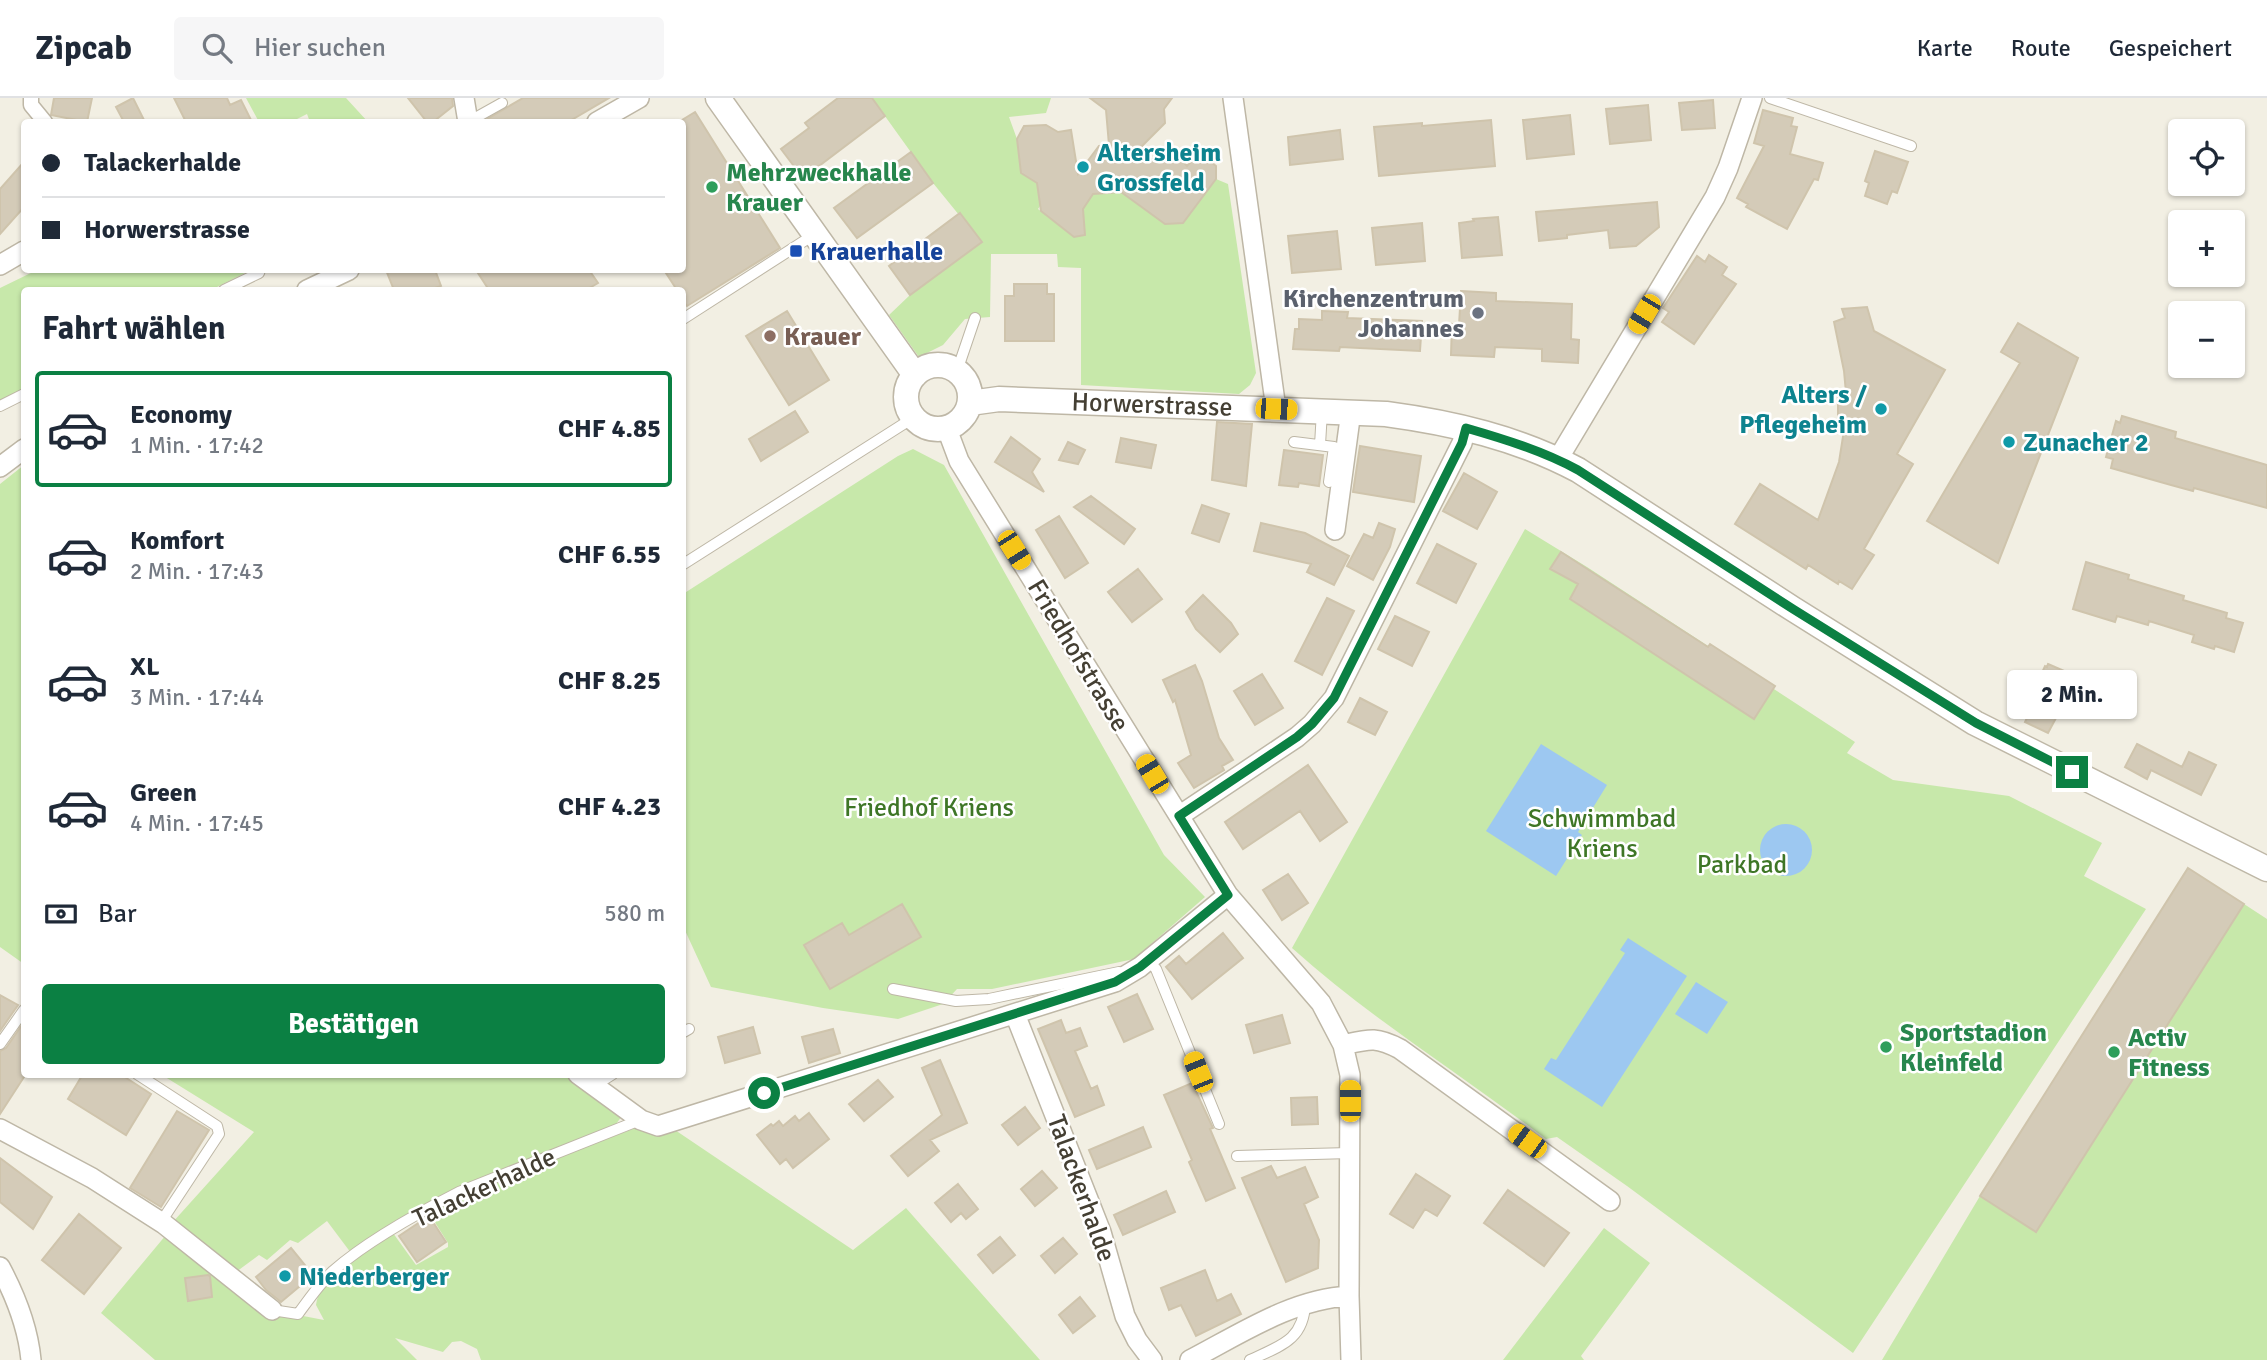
<!DOCTYPE html>
<html lang="de">
<head>
<meta charset="utf-8">
<style>
	:root { --surface:#fff; --page:#f6f6f7; --text:#1f2937; --muted:#747a83; --line:#e0e1e3; --accent:#0b8043 }
	body { margin:0; font-family:Signika,sans-serif; background:var(--page); color:var(--text); height:100vh; display:flex; flex-direction:column; font-size:26px; white-space:nowrap }
	* { box-sizing:border-box; margin:0 }
	p { font-size:23px; color:var(--muted) }
	.icon { flex:none; width:38px; height:38px; fill:none; stroke:currentColor; stroke-width:2; stroke-linecap:round; stroke-linejoin:round }
	.map { position:relative; flex:1; overflow:hidden }
	.details { position:absolute; left:21px; top:189px; width:665px; height:791px; display:flex; flex-direction:column; background:var(--surface); border-radius:7px; box-shadow:0 2px 5px #0004 }
	.details>* { flex:none }
	.guide { position:absolute; left:21px; top:21px; width:665px; height:154px; border-radius:7px; box-shadow:0 2px 5px #0004; display:grid; align-content:center; height:154px; padding:0 21px; background:var(--surface) }
	.tools { position:absolute; left:2168px; top:21px; display:grid; gap:14px }
	.tools a { display:grid; place-items:center; width:77px; height:77px; border-radius:7px; background:var(--surface); box-shadow:0 2px 5px #0004; font-size:35px }
	.end { position:absolute; width:32px; height:32px; margin:-16px; border:9px solid #0b8043; background:#fff; box-shadow:0 0 0 4px #fff }
	.from { border-radius:50% }
	.bubble { position:absolute; height:49px; border-radius:7px; background:var(--surface); box-shadow:0 2px 5px #0004; font-size:23px; font-weight:800; line-height:49px; text-align:center }
	.car { position:absolute; width:21px; height:42px; margin:-21px -10px; border-radius:9px; box-shadow:0 0 5px 2px #0007; background:linear-gradient(#f5c518 24%,#345 0 40%,#f5c518 0 76%,#345 0 86%,#f5c518 0) }
	.guide b { display:flex; align-items:center; gap:24px; height:66px; font-size:26px }
	.guide b+b { border-top:2px solid var(--line) }
	.guide i { width:18px; height:18px; background:var(--text) }
	ul { padding:0; list-style:none }
	li { display:flex; align-items:center; gap:21px; height:116px; margin:0 14px 10px; padding:0 7px; border:4px solid transparent; border-radius:7px }
	li div { flex:1 }
	li b { display:block; font-size:26px }
	li em { font-style:normal; font-weight:800 }
	li.on { border-color:var(--accent) }
	li>.icon { width:63px; height:63px; stroke-width:1.5 }
	h2 { padding:0 21px; font-size:32px; line-height:84px }
	.pay { display:flex; align-items:center; gap:18px; height:77px; padding:0 21px; font-size:26px }
	.pay p { margin-inline-start:auto }
	.primary-button { display:flex; gap:14px; margin-top:auto; padding:14px 21px }
	.primary-button a { flex:1; height:80px; border-radius:7px; background:var(--accent); color:#fff; font-size:28px; font-weight:800; line-height:80px; text-align:center }
	header { display:flex; align-items:center; gap:42px; box-sizing:border-box; height:98px; padding:0 35px; background:var(--surface); border-bottom:2px solid var(--line) }
	header strong { font-size:33px }
	nav { display:flex; gap:38px; margin-inline-start:auto; font-size:24px }
	.search { width:490px; height:63px; background:var(--page); display:flex; align-items:center; gap:18px; box-sizing:border-box; padding:0 24px; border-radius:7px; color:var(--muted); font-size:26px }
	.map>svg:first-child { display:block }
</style>
</head>
<body>
<header>
<strong>Zipcab</strong>
<div class="search"><svg class="icon" aria-label="search" viewBox="0 0 24 24"><circle cx="10" cy="10" r="6"/><path d="M15 15l6 6"/></svg>Hier suchen</div>
<nav><a>Karte</a><a>Route</a><a>Gespeichert</a></nav>
</header>
<div class="map">
<svg width="2267" height="1262" viewBox="0 0 2267 1262">
	<rect width="100%" height="100%" fill="#f2efe3"/>
	<path fill="#c7e8aa" d="M246,0H346L368,24H310L307,16L291,24H259Z
		M872,0H1051L1046,15L1009,19L1017,41L1021,75L1037,85L1040,108L1038,111L1074,139L1085,137L1083,111L1093,96L1216,81L1228,86L1256,275L1250,287L1239,296L1081,287V170L1058,169L1057,156H991L990,219L965,221L943,247L919,259L889,217L910,197L981,144L933,85Z
		M37,172H248L249,173L211,192H24V290L0,303V190Z
		M913,351L944,367L1164,757L1205,799L1134,861L992,891H957L943,906L898,921L823,910L711,889L683,828V496L898,358Z
		M24,367V866L0,849V386Z
		M1525,431L1587,469L1855,644L1847,655L1893,682L2009,698L2102,745L2084,778L2146,811L1853,1255L1627,1088L1557,1039L1546,1041C1462,977 1371,921 1292,850Z
		M2244,806L2267,821V1262H1882L1980,1098L2037,1133Z
		M162,977H567L622,1018L616,1026L471,1084L351,1155L327,1123L298,1145L290,1142L267,1162L259,1157L236,1174L172,1125L254,1034Z
		M638,1029L675,1032L853,1152L906,1110L1040,1262H481L477,1251L461,1243L452,1244L443,1254L395,1240L417,1262H155L101,1215L171,1131L272,1212L324,1222L316,1207C319,1177 370,1152 393,1135L416,1167L448,1149V1145L429,1115L477,1090Z
		M1604,1130L1650,1165L1581,1258L1584,1262H1503Z"/>
	<path fill="#9dc8f1" d="M1541,646L1607,687L1578,734L1582,737L1556,778L1486,733Z
		M1760 752a26 26 0 1 1 52 0a26 26 0 1 1-52 0Z
		M1628,840L1687,878L1602,1009L1544,971L1551,960L1556,962L1625,855L1620,852Z
		M1696,884L1728,904L1707,936L1675,916Z"/>
	<path fill="#d4cbb8" stroke="#cfc4ac" stroke-width="2" d="M54,0H92L87,24L51,17Z
		M133,0L145,24H124L116,9Z
		M174,0H227L230,7L241,2L252,24H186Z
		M408,0H452L453,8L433,24H427Z
		M523,0H609L568,24H482Z
		M838,0H872L885,18L803,80L781,51L809,30L805,25Z
		M1090,0H1172L1164,11L1165,25L1126,64L1178,58L1187,68L1199,55L1216,68V81L1183,125L1165,126L1121,94L1093,96L1083,111L1085,137L1074,139L1041,113L1037,85L1021,75L1017,41L1024,28L1046,27L1058,34L1071,32L1078,76L1099,48L1109,47L1106,12Z
		M1713,2L1715,30L1682,32L1679,5Z
		M1648,7L1651,42L1610,46L1606,11Z
		M1763,12L1793,20L1791,28L1797,29L1790,56L1823,65L1818,82L1814,81L1787,131L1746,109L1748,106L1737,100L1764,48L1754,45Z
		M695,14L780,150L687,208L682,201V192H677L664,172H682V22Z
		M1570,17L1574,56L1527,61L1523,22Z
		M1491,22L1495,68L1379,78L1374,29L1422,25V28Z
		M1340,32L1343,61L1290,67L1288,39Z
		M1875,53L1908,64L1897,95L1892,93L1887,106L1865,98L1869,85L1865,83Z
		M911,54L933,85L857,140L834,110Z
		M24,64V109L0,136V91Z
		M1657,104L1659,129L1636,148L1610,150L1608,132L1567,137V140L1539,143L1536,114Z
		M960,115L982,144L910,197L889,168Z
		M1498,119L1502,157L1462,160L1459,125L1474,123L1473,121Z
		M1422,125L1425,163L1376,167L1372,130Z
		M1337,133L1341,171L1292,175L1288,138Z
		M1709,157L1727,169L1722,177L1736,186L1694,246L1662,224L1669,214L1663,210L1697,158L1705,164Z
		M386,172H435L441,188L429,192H394Z
		M476,172H589L598,185L586,192H489Z
		M1014,186H1047V196H1054V243H1005V198H1014Z
		M1461,193L1496,195V203L1572,206L1571,241L1579,242L1578,265L1542,263V251L1495,249L1494,259L1451,257L1452,226L1459,227Z
		M1867,209L1874,233L1945,272L1897,356L1913,366L1864,451L1874,457L1852,491L1839,483L1838,486L1808,467L1806,471L1735,426L1760,386L1818,422L1839,364L1845,326L1838,325V296L1846,295L1844,273L1834,224L1845,220L1842,211Z
		M787,213L829,282L789,307L746,238Z
		M1322,213L1348,214L1347,220L1422,223L1420,253L1340,249L1339,253L1293,251L1295,231H1299V221L1322,222Z
		M2018,225L2078,260L1998,465L1927,423L2020,265L2001,254Z
		M795,313L808,334L761,363L749,341Z
		M2122,318L2176,334L2175,340L2267,367V410L2194,390L2193,393L2171,387L2111,370L2113,361L2106,359L2116,323L2120,325Z
		M1217,324L1252,326L1246,388L1212,382Z
		M1011,339L1040,361L1032,374L1044,394L995,364Z
		M1121,340L1156,347L1151,370L1116,364Z
		M1068,344L1085,352L1078,366L1059,362Z
		M1360,348L1421,358L1414,404L1353,394Z
		M1284,352L1323,357L1319,388L1299,385L1298,389L1279,387Z
		M1464,375L1497,394L1477,431L1443,413Z
		M1091,398L1135,431L1124,446L1074,409Z
		M1202,407L1229,416L1219,444L1192,435Z
		M1059,418L1088,465L1065,480L1036,432Z
		M1261,425L1305,435L1349,458L1334,487L1307,474L1311,466L1254,453Z
		M1379,425L1395,431L1390,449L1373,482L1347,468L1364,436L1373,440Z
		M1437,446L1476,466L1456,505L1417,485Z
		M1561,454L1708,549L1710,546L1775,588L1754,621L1570,501L1578,486L1550,471Z
		M2086,464L2129,477L2128,481L2184,498L2183,502L2227,515L2226,520L2243,525L2234,554L2215,548L2214,551L2192,544L2194,537L2149,523L2148,527L2117,518L2115,524L2073,511Z
		M1138,471L1162,501L1132,524L1108,494Z
		M1203,497L1231,525L1238,536L1220,554L1196,531L1186,514Z
		M1327,500L1354,513L1322,577L1295,563Z
		M1395,518L1429,534L1412,568L1378,551Z
		M2048,566L2069,575L2068,579L2071,580L2061,603L2064,605L2048,635L2025,624L2029,616L2019,611L2031,588L2035,590L2045,568L2047,569Z
		M1195,567L1202,583L1219,640L1233,662L1222,668L1224,672L1194,690L1178,665L1191,657L1175,602L1173,604L1163,582Z
		M1262,576L1283,610L1255,627L1234,593Z
		M1360,600L1387,614L1375,637L1348,624Z
		M2137,646L2182,669L2189,654L2216,667L2201,697L2151,672L2147,681L2125,669Z
		M1308,667L1347,724L1320,743L1300,713L1243,751L1225,724Z
		M2188,770L2244,806L2036,1134L1980,1098Z
		M1288,776L1308,805L1282,822L1263,792Z
		M902,806L921,839L830,891L804,847L842,825L849,837Z
		M1223,835L1243,860L1192,901L1166,869L1179,858L1186,866Z
		M1137,896L1153,931L1124,944L1108,909Z
		M0,897L18,907L0,933Z
		M1282,917L1290,945L1254,955L1246,927Z
		M1061,922L1066,935L1080,930L1087,948L1075,953L1091,991L1097,988L1104,1007L1075,1019L1038,931Z
		M24,924V979L0,1016V953L6,950Z
		M753,929L760,955L725,965L718,939Z
		M833,931L840,955L809,965L802,939Z
		M940,962L967,1025L930,1042L939,1053L908,1078L891,1058L942,1017L922,970Z
		M83,976H120L151,996L126,1037L68,1001Z
		M878,982L893,999L864,1023L849,1006Z
		M1192,985L1213,1030L1210,1031L1235,1090L1206,1103L1189,1064L1192,1062L1164,997Z
		M1317,999L1318,1026L1292,1027L1291,1000Z
		M1025,1009L1040,1030L1018,1047L1002,1027Z
		M177,1013L209,1032L161,1109L130,1090Z
		M809,1015L829,1041L793,1070L786,1061L780,1066L757,1037L771,1026L773,1028L779,1023L783,1028L795,1018L799,1023Z
		M1143,1029L1151,1049L1097,1071L1089,1052Z
		M0,1060L52,1099L33,1131L0,1104Z
		M1271,1068L1277,1080L1305,1069L1318,1099L1304,1106L1319,1142L1318,1170L1286,1184L1242,1080Z
		M1042,1073L1057,1090L1035,1108L1021,1091Z
		M1416,1076L1450,1098L1437,1118L1425,1111L1413,1130L1390,1116Z
		M958,1086L978,1111L966,1121L961,1115L951,1124L935,1105Z
		M1508,1092L1569,1135L1544,1168L1484,1125Z
		M1166,1093L1175,1114L1123,1137L1114,1117Z
		M79,1116L121,1150L84,1196L42,1162Z
		M429,1118L446,1144L417,1164L399,1138Z
		M1000,1139L1015,1157L993,1175L978,1157Z
		M1063,1140L1077,1156L1055,1175L1041,1158Z
		M291,1150L313,1177L281,1204L266,1192L256,1179Z
		M1205,1172L1217,1203L1231,1196L1241,1216L1196,1238L1181,1207L1169,1212L1161,1190Z
		M208,1177L210,1178L212,1199L188,1203L185,1180Z
		M1080,1199L1095,1218L1073,1235L1059,1217Z"/>
	<g fill="none" stroke-linecap="round" stroke-linejoin="round">
		<g stroke="#beb7a6" stroke-width="12">
			<path id="service" d="M1770,0L1911,48
				M468,24L502,5
				M224,192L259,175L260,172
				M683,221L815,136
				M957,273L975,220
				M0,308L24,296
				M1294,344L1334,349L1329,384
				M1320,347L1322,313
				M682,467L913,320
				M1148,862L1156,871L1219,1026
				M893,891L956,903L989,901L1119,874
				M682,935L689,931
				M0,946L24,912
				M137,976L217,1028L219,1036L161,1124
				M594,988L613,976
				M1237,1058L1350,1055
				M272,1212L298,1216C309,1201 320,1185 333,1173C367,1143 418,1115 459,1094L640,1022
				M1250,1262C1280,1248 1304,1242 1305,1205"/>
		</g>
		<g stroke="#beb7a6" stroke-width="17">
			<path id="pedestrian" d="M31,0V7L45,24"/>
		</g>
		<g stroke="#beb7a6" stroke-width="22">
			<path id="minor" d="M464,0L468,24
				M1233,0L1276,311
				M597,24L639,0
				M0,167L24,153
				M307,192L349,172
				M947,331L959,363L1228,797L1321,905L1343,947L1350,977L1349,1198L1351,1262
				M1558,361L1715,99L1728,70L1752,0
				M0,369L24,351
				M1335,432L1351,313
				M1179,718L1297,639L1312,626L1334,600L1462,345L1466,330
				M1015,916L1101,1134L1125,1218L1137,1242L1152,1262
				M1343,947C1369,941 1376,938 1400,951L1610,1103
				M578,976L641,1022L658,1028L1115,884L1140,869L1228,797
				M0,1031L92,1080L164,1126L272,1212
				M0,1169C15,1197 28,1230 31,1262
				M1190,1262C1240,1236 1292,1201 1349,1198"/>
		</g>
		<g stroke="#beb7a6" stroke-width="27">
			<path id="tertiary" d="M718,0L915,277
				M906 299a32 32 0 1 1 64 0a32 32 0 1 1-64 0Z
				M970,305L999,301L1386,316C1453,325 1518,340 1578,372L1793,511L1975,625L2267,771"/>
		</g>
		<use href="#service" stroke="#fff" stroke-width="10"/>
		<use href="#pedestrian" stroke="#fff" stroke-width="14"/>
		<use href="#minor" stroke="#fff" stroke-width="19"/>
		<use href="#tertiary" stroke="#fff" stroke-width="24"/>
	</g>
	<g fill="none" stroke-linecap="round" stroke-linejoin="round">
		<path stroke="#0b8043" stroke-width="9" d="M764,995L1115,884L1140,869L1228,797L1179,718L1297,639L1312,626L1334,600L1462,345L1466,330C1504,341 1543,353 1578,372L1793,511L1976,625L2072,674"/>
	</g>
	<g fill="#0f9aa8" stroke="#fff" stroke-width="2.5">
		<circle cx="1083" cy="69" r="7"/>
		<circle cx="1881" cy="311" r="7"/>
		<circle cx="2009" cy="344" r="7"/>
		<circle cx="285" cy="1178" r="7"/>
	</g>
	<g fill="#2e9e5b" stroke="#fff" stroke-width="2.5">
		<circle cx="712" cy="89" r="7"/>
		<circle cx="1886" cy="949" r="7"/>
		<circle cx="2114" cy="954" r="7"/>
	</g>
	<rect fill="#1a4fb4" stroke="#fff" stroke-width="2.5" x="789" y="146" width="14" height="14" rx="3.5"/>
	<circle fill="#6b7280" stroke="#fff" stroke-width="2.5" cx="1478" cy="215" r="7"/>
	<circle fill="#8d6e63" stroke="#fff" stroke-width="2.5" cx="770" cy="238" r="7"/>
	<g text-anchor="middle" stroke-width="5" stroke-linejoin="round" paint-order="stroke">
		<g font-size="26" font-weight="bold" fill="#0d838f" stroke="#fff" text-anchor="start">
			<text x="1097" y="63">Altersheim<tspan x="1097" dy="30">Grossfeld</tspan></text>
			<text x="1867" y="305" text-anchor="end">Alters /<tspan x="1867" dy="30">Pflegeheim</tspan></text>
			<text x="2023" y="353">Zunacher 2</text>
			<text x="299" y="1187">Niederberger</text>
		</g>
		<g font-size="26" font-weight="bold" fill="#27864d" stroke="#fff" text-anchor="start">
			<text x="726" y="83">Mehrzweckhalle<tspan x="726" dy="30">Krauer</tspan></text>
			<text x="1900" y="943">Sportstadion<tspan x="1900" dy="30">Kleinfeld</tspan></text>
			<text x="2128" y="948">Activ<tspan x="2128" dy="30">Fitness</tspan></text>
		</g>
		<g font-size="26" font-weight="bold" fill="#164399" stroke="#fff" text-anchor="start">
			<text x="810" y="162">Krauerhalle</text>
		</g>
		<g font-size="26" font-weight="bold" fill="#5b616d" stroke="#fff" text-anchor="end">
			<text x="1464" y="209">Kirchenzentrum<tspan x="1464" dy="30">Johannes</tspan></text>
		</g>
		<g font-size="26" font-weight="bold" fill="#785e54" stroke="#fff" text-anchor="start">
			<text x="784" y="247">Krauer</text>
		</g>
		<g font-size="26" fill="#443f33" stroke="#fff">
			<text transform="translate(1152 306) rotate(2)" y="9">Horwerstrasse</text>
			<text transform="translate(1079 557) rotate(59)" y="9">Friedhofstrasse</text>
			<text transform="translate(484 1089) rotate(-25)" y="9">Talackerhalde</text>
			<text transform="translate(1082 1090) rotate(70)" y="9">Talackerhalde</text>
		</g>
		<g font-size="26" fill="#3e7626" stroke="#fff">
			<text x="929" y="718">Friedhof Kriens</text>
			<text x="1602" y="729">Schwimmbad<tspan x="1602" dy="30">Kriens</tspan></text>
			<text x="1742" y="775">Parkbad</text>
		</g>
	</g>
</svg>
<div class="tools">
<a><svg class="icon" aria-label="locate" viewBox="0 0 24 24"><circle cx="12" cy="12" r="6"/><path d="M12 2v4M12 18v4M2 12h4M18 12h4"/></svg></a>
<a>+</a>
<a>−</a>
</div>
<i class="end from" style="left:764px;top:995px"></i>
<i class="end" style="left:2072px;top:674px"></i>
<div class="bubble" style="left:2007px;top:572px;width:130px">2 Min.</div>
<i class="car" style="left:1644px;top:216px;rotate:211deg"></i>
<i class="car" style="left:1276px;top:311px;rotate:92deg"></i>
<i class="car" style="left:1014px;top:452px;rotate:148deg"></i>
<i class="car" style="left:1152px;top:676px;rotate:329deg"></i>
<i class="car" style="left:1198px;top:974px;rotate:338deg"></i>
<i class="car" style="left:1350px;top:1003px;rotate:0deg"></i>
<i class="car" style="left:1527px;top:1043px;rotate:306deg"></i>
<div class="guide">
<b><i class="from"></i>Talackerhalde</b>
<b><i></i>Horwerstrasse</b>
</div>
<section class="details">
<h2>Fahrt wählen</h2>
<ul>
<li class="on"><svg class="icon" aria-label="car" viewBox="0 0 24 24"><path d="M5 17H2v-5l4-1 3-4h7l3 4 3 1v5h-3M9 17h6M6 11h13"/><circle cx="7" cy="17" r="2"/><circle cx="17" cy="17" r="2"/></svg><div><b>Economy</b><p>1 Min. · 17:42</p></div><em>CHF 4.85</em></li>
<li><svg class="icon" aria-label="car" viewBox="0 0 24 24"><path d="M5 17H2v-5l4-1 3-4h7l3 4 3 1v5h-3M9 17h6M6 11h13"/><circle cx="7" cy="17" r="2"/><circle cx="17" cy="17" r="2"/></svg><div><b>Komfort</b><p>2 Min. · 17:43</p></div><em>CHF 6.55</em></li>
<li><svg class="icon" aria-label="car" viewBox="0 0 24 24"><path d="M5 17H2v-5l4-1 3-4h7l3 4 3 1v5h-3M9 17h6M6 11h13"/><circle cx="7" cy="17" r="2"/><circle cx="17" cy="17" r="2"/></svg><div><b>XL</b><p>3 Min. · 17:44</p></div><em>CHF 8.25</em></li>
<li><svg class="icon" aria-label="car" viewBox="0 0 24 24"><path d="M5 17H2v-5l4-1 3-4h7l3 4 3 1v5h-3M9 17h6M6 11h13"/><circle cx="7" cy="17" r="2"/><circle cx="17" cy="17" r="2"/></svg><div><b>Green</b><p>4 Min. · 17:45</p></div><em>CHF 4.23</em></li>
</ul>
<div class="pay"><svg class="icon" aria-label="cash" viewBox="0 0 24 24"><path d="M3 7h18v10H3z"/><circle cx="12" cy="12" r="2"/></svg>Bar<p>580 m</p></div>
<div class="primary-button"><a>Bestätigen</a></div>
</section>
</div>
</body>
</html>
